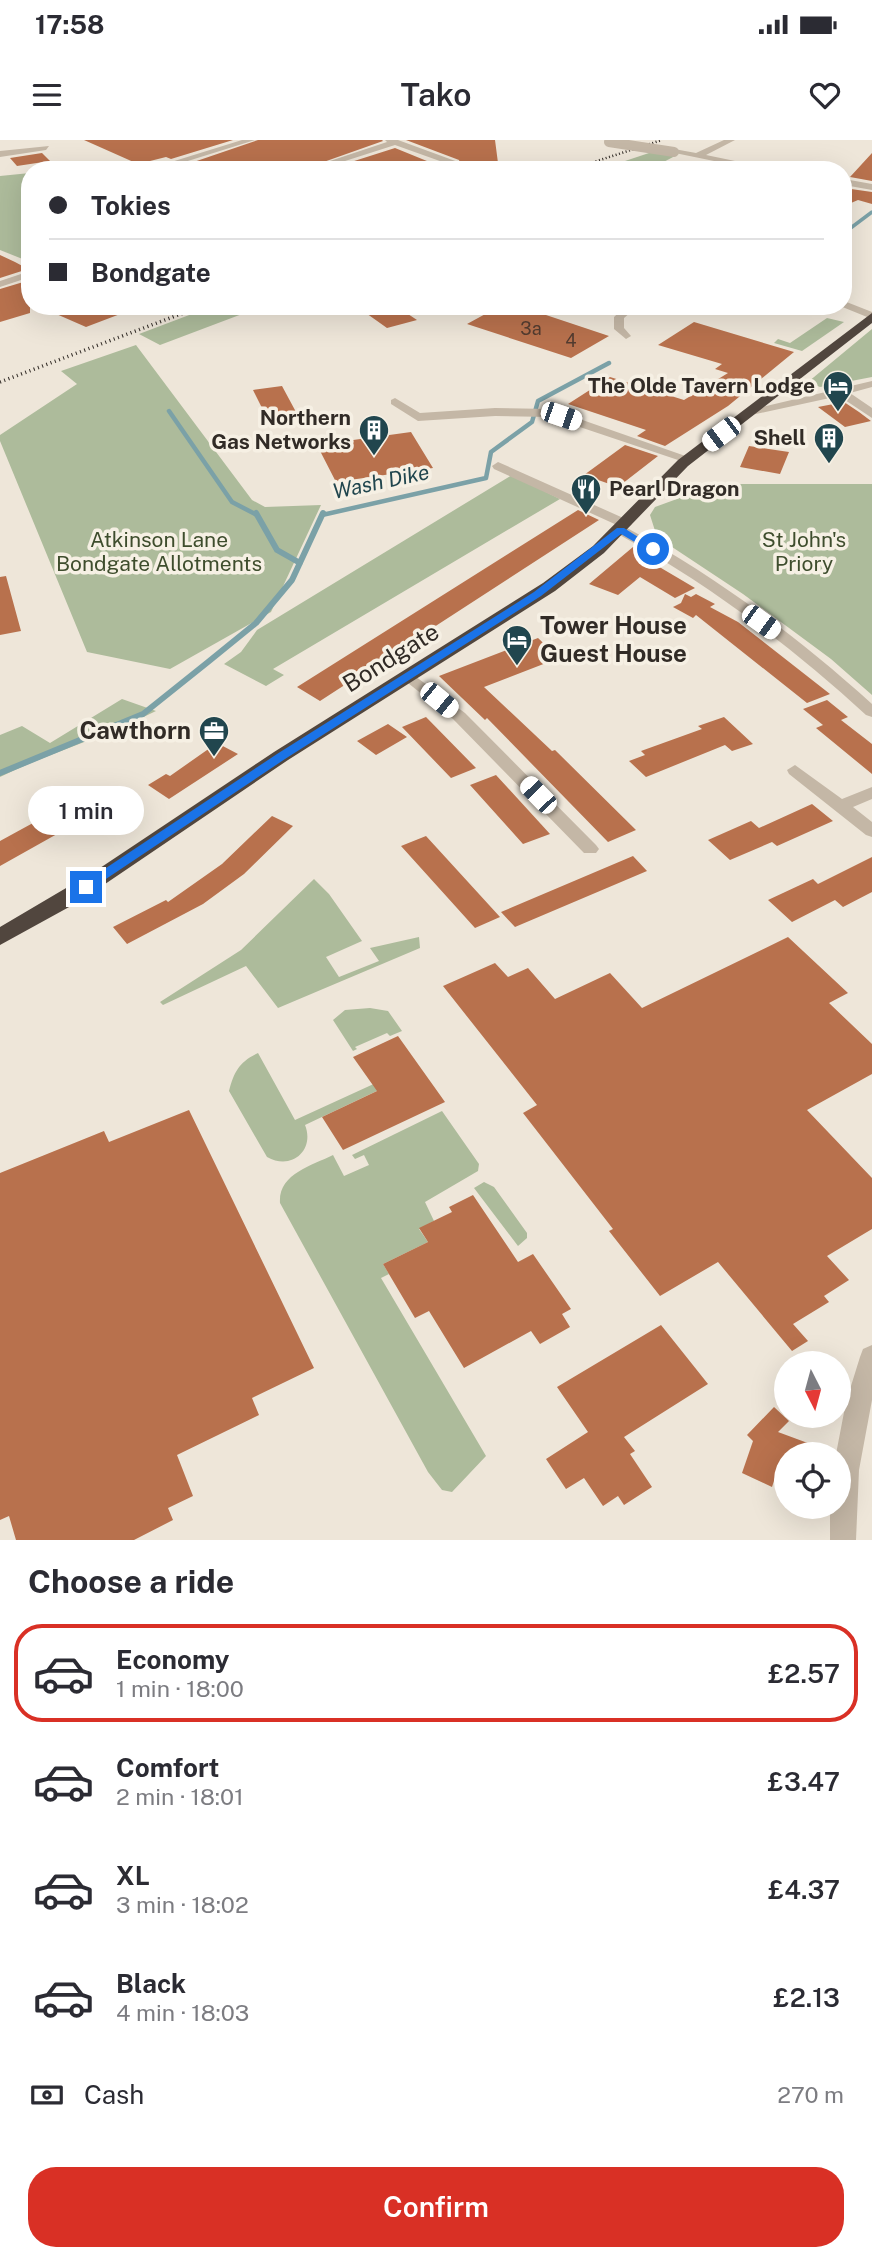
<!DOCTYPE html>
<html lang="en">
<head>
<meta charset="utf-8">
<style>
	:root { --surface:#fff; --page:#f2f2f3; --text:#2b2b33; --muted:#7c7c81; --line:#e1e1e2; --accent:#d93025 }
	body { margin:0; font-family:"Public Sans",sans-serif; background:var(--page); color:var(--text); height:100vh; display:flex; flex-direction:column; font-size:26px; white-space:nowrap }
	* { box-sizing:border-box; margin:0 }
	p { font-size:23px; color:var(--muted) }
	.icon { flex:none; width:38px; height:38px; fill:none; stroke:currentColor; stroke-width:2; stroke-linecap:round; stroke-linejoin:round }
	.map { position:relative; height:1400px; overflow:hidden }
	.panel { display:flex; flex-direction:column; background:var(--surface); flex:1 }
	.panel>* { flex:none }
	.guide { position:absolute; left:21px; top:21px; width:831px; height:154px; border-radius:28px; box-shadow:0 7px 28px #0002; display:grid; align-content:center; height:154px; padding:0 28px; background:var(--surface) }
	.needle { width:46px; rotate:174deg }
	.controls { position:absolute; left:774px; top:1211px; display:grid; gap:14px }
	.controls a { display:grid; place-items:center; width:77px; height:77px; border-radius:50%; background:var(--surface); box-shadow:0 7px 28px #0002; font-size:35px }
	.end { position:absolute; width:32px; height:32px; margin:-16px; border:9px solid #1a73e8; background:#fff; box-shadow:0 0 0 4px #fff }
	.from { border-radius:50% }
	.bubble { position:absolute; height:49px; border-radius:24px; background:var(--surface); box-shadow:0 7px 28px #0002; font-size:23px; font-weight:600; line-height:49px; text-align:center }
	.car { position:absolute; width:21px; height:42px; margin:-21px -10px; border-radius:9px; box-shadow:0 0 5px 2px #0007; background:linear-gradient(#fff 24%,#345 0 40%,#fff 0 76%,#345 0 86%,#fff 0) }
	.guide b { display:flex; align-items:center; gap:24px; height:66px; font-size:26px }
	.guide b+b { border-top:2px solid var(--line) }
	.guide i { width:18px; height:18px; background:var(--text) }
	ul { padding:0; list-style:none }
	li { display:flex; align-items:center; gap:21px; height:98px; margin:0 14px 10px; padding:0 14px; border:4px solid transparent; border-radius:28px }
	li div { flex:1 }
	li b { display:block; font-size:26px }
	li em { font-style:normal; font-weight:600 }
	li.selected { border-color:var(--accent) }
	li>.icon { width:63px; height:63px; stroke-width:1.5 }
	h2 { padding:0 28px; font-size:32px; line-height:84px }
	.pay { display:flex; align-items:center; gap:18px; height:77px; padding:0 28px; font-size:26px }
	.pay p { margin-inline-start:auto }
	.primary-button { display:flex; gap:14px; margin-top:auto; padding:14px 28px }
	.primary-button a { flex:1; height:80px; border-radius:28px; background:var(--accent); color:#fff; font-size:28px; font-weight:600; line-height:80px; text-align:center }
	.status { display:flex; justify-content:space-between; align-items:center; height:49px; padding:0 35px; background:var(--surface); direction:ltr }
	.status svg { height:19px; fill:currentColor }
	header { display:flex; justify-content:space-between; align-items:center; height:91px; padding:0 28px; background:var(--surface); font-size:32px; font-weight:600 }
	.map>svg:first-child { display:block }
</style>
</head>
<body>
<div class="status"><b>17:58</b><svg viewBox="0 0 49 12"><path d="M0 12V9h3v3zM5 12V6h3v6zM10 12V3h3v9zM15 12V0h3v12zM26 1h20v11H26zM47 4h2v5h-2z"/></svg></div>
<header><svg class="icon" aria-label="menu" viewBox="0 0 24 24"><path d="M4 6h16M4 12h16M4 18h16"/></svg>Tako<svg class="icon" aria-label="heart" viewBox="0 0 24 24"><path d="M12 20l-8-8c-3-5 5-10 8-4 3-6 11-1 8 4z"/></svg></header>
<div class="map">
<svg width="872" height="1400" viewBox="0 0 872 1400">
	<rect width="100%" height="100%" fill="#eee6d9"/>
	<path fill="#adbb9b" d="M652,12L675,16L656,26C637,21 618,30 598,30Z
		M30,33V122L0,110V36Z
		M213,166H263L160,205L139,194Z
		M827,178L844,182L802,211L774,203L778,199L790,203Z
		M872,189V237L820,247L808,242Z
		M136,205L252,360L265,367L321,365L271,472L170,529L87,512L0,301V295L77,244L61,231Z
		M512,335L560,359L273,529L284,535L266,546L224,524L241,512L257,490Z
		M718,344H872V555L831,519L743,454L657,397L650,375L655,367Z
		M122,559L156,571C105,597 51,612 0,637V595L22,586L50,603Z
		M314,739L329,754L362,801L326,817L339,837L379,821L370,808L419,797L420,808L278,868L246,826L163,865L160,862L241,810Z
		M370,868L388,871L402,891L390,896L387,893L355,907L357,909L353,911L333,880L345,870Z
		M258,913L295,980L378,942L383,948L305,985C315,1010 292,1031 267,1017L229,951C234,932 239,922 258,913Z
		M442,971L479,1024L478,1031L425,1062L434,1081L419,1089L428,1102L383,1124L389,1134L381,1138L486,1316L452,1352L442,1350L428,1332L280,1063C278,1034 311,1026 333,1015L344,1036L369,1025L364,1015L355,1019L352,1015Z
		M484,1042L494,1047L527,1093V1098L518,1106L474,1048Z"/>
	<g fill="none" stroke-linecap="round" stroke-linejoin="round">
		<path stroke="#7ba1a7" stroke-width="3.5" d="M844,93L872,72"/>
		<path stroke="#7ba1a7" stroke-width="4.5" d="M169,271L232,362L257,375
			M322,375L486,338L491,312L532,282L538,261L609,223"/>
		<path stroke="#7ba1a7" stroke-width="6" d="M256,373L277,410L300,423
			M0,633L143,574L208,522L256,483L292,440L323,373"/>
	</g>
	<path fill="#b8714d" d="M84,0H233L171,19L166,17L138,24Z
		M258,0H382L383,1L301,30H182V26Z
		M406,0H495L498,23L477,30H462L459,20Z
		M395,8L449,30H326Z
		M42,13L50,21L17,26L10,18Z
		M872,13V41L850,37Z
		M844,48L872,52V64L858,60L844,66Z
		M0,115L15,122L28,129L0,138Z
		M30,140V173L0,182V149Z
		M38,166H135L136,168L86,187Z
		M356,166H396L417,180L387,188Z
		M500,166H519L609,196L571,218L467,184Z
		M694,182L794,212L728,266L665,306L637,296L646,290L568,264L610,237L684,260L728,233L715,229L722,224L658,205Z
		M282,246L296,272L266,276L253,250Z
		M844,262L859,272L871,281L845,287L818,267Z
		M411,292L433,328L336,342L317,305Z
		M625,305L658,316L618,347L584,335Z
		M749,306L789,312L780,334L740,327Z
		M578,370L599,380L320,561L297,547Z
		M633,407L659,423L656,425L695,448L675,458L640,437L618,455L589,444Z
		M6,436L21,491L0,495V437Z
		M685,454L691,457L696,454L715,464L710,467L738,482L830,554L807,563L696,475L693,478L673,467L681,463Z
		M538,498L559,518L484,547L552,611L555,610L636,690L608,702L487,578L485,580L439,536Z
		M827,560L848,577L841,580L872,604V634L816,588L823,585L803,569Z
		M426,577L476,628L451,638L402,587Z
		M724,577L753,604L732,611L725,605L646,637L629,621L645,615L641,611L702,589L698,586Z
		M388,584L407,597L376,615L357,601Z
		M217,603L238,614L169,659L148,645L166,634L170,636Z
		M496,635L550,694L523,704L470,645Z
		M97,648L114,662L0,726V701Z
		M812,664L833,681L777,706L772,702L730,720L708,700L751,681L759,688Z
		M272,676L293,686L244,734L203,764L127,804L113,787L166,760L168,762L222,724Z
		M426,696L500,777L475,788L401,706Z
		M633,716L647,731L515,787L501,772Z
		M872,717V752L843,767L835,760L792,782L768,760L813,739L818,744Z
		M788,797L848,853L829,863L872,904V934L807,970L872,1038V1089L827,1116L849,1140L824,1156L829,1162L793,1184L808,1201L792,1211L718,1122L660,1156L609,1091L613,1089L523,973L537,965L443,846L495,823L508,837L528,828L555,859L610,833L642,868Z
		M398,896L445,962L343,1010L322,977L377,951L353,917Z
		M189,970L314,1228L252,1258L259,1275L177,1315L193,1356L168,1368L173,1380L134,1400H16L9,1376L0,1380V1033L104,991L109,1002Z
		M473,1055L518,1122L533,1114L571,1169L562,1174L570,1187L540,1204L531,1191L464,1228L429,1171L415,1178L383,1124L428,1102L419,1088L452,1072L449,1067Z
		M661,1185L708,1244L624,1297L635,1311L630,1314L652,1347L624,1365L618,1356L603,1366L584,1338L566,1349L546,1319L588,1292L557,1247Z
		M774,1267L789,1281L778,1292L832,1312L786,1314V1325L780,1322L772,1347L742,1333L753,1301L747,1295Z"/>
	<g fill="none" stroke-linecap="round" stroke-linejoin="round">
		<path fill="#c4b7a6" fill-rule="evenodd" d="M242,0H255L175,25L168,23Z
			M385,0H398L458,22L460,30H452L451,25L395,5L317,30H303L387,2Z
			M724,0H735L706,15L778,30H758L670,12L674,9L696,13Z
			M49,6L46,10L0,17V11Z
			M844,39L872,44V50L844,45Z
			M30,131V137L0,147V141Z
			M844,161L872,172V179L840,166H844Z
			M626,166H638L624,178V188L631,196L626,199L614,189V177Z
			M872,241V247L850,253L872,268V278L839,256L751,275L745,271Z
			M395,258L420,273L495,268L551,269L694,319L684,322L550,277L495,276L418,281L391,264V260Z
			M498,322L630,381L632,384L627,388C715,436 797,496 872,564V577L866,575C790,505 707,443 616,393L614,390L619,386L494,329L492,326Z
			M408,531L465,573L596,705L599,709L596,713H584L453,579L403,539L400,536Z
			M795,625L842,659L872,647V659L853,667L872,682V697L866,695L789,634L787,630Z
			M872,1205V1260L859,1330L856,1400H830V1367H838V1314H836L846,1262L860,1217L863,1209Z"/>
		<path fill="#51463e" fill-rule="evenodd" d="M872,173V183L688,326L604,413L555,451L288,620L80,761L0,805V787L100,728L274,612L543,443L593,406L678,320Z"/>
		<path stroke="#312b26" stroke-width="2.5" stroke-dasharray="1 2.5" stroke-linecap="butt" d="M569,30L662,0"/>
		<path stroke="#312b26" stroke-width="3.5" stroke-dasharray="1 3.5" stroke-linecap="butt" d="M0,242L202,166"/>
		<path stroke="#c4b7a6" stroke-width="10" d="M609,2L674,12"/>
	</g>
	<path fill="#1a73e8" d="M617,388H624L657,409L650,411L621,394L541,456L285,619L91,749H82V744L277,614L534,452Z"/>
	<defs>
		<g id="hotel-pin" transform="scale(1.575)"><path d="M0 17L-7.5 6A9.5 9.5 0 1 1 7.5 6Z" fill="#21464e" stroke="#f6f0e4"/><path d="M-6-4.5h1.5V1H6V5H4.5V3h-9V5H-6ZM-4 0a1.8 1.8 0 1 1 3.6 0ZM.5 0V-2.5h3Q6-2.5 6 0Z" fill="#fff"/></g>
		<g id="building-pin" transform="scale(1.575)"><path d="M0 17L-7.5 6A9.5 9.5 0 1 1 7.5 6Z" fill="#21464e" stroke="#f6f0e4"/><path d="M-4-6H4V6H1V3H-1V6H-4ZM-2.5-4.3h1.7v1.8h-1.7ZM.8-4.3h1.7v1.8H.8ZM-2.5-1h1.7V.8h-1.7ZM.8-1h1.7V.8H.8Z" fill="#fff"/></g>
		<g id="restaurant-pin" transform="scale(1.575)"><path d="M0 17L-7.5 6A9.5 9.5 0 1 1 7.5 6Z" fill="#21464e" stroke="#f6f0e4"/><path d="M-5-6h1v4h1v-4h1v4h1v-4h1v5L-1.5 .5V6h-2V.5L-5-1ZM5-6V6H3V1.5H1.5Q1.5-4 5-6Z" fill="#fff"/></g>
		<g id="office-pin" transform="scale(1.575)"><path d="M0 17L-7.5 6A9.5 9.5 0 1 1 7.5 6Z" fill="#21464e" stroke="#f6f0e4"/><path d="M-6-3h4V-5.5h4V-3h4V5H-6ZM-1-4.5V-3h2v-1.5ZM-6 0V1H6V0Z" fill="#fff"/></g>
	</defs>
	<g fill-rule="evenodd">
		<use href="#hotel-pin" x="838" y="246"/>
		<use href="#building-pin" x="374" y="290"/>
		<use href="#building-pin" x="829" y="298"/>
		<use href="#restaurant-pin" x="586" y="349"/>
		<use href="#hotel-pin" x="517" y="500"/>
		<use href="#office-pin" x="214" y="591"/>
	</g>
	<g text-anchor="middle" stroke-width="7" stroke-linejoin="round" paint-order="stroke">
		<g font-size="18" fill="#533c30">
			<text x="531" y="195">3a</text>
			<text x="571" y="207">4</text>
		</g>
		<g font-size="21" font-weight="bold" fill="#312b26" stroke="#f6f0e4" text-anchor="end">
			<text x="815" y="253">The Olde Tavern Lodge</text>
			<text x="351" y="285">Northern<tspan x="351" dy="24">Gas Networks</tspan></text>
			<text x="806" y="305">Shell</text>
			<text x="609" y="356" text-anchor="start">Pearl Dragon</text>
		</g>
		<g font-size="21" font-style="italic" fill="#21464e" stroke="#f6f0e4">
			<text transform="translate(381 342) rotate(-12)" y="7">Wash Dike</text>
		</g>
		<g font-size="21" fill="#3e4d2d" stroke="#f6f0e4">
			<text x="159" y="407">Atkinson Lane<tspan x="159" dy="24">Bondgate Allotments</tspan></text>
			<text x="804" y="407">St John's<tspan x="804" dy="24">Priory</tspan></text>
		</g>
		<g font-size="24" font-weight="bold" fill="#312b26" stroke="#f6f0e4" text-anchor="start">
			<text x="540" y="494">Tower House<tspan x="540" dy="28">Guest House</tspan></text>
			<text x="191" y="599" text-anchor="end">Cawthorn</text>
		</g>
		<g font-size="24" fill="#312b26" stroke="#f6f0e4">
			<text transform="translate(391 518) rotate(-32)" y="8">Bondgate</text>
		</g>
	</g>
</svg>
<div class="controls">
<a><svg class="needle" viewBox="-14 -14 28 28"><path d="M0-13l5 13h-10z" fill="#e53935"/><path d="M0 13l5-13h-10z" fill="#7c7c81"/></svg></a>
<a><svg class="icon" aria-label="locate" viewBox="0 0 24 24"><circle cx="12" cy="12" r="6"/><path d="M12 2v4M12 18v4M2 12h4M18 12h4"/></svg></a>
</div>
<i class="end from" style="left:653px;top:409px"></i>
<i class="end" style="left:86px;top:747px"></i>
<div class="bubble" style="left:28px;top:646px;width:116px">1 min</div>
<i class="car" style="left:561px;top:276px;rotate:109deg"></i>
<i class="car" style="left:721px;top:294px;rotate:233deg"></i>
<i class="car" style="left:761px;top:482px;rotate:126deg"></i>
<i class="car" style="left:439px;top:560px;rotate:129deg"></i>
<i class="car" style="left:538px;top:655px;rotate:316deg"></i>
<div class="guide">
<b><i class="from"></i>Tokies</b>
<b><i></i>Bondgate</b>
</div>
</div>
<section class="panel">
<h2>Choose a ride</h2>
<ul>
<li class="selected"><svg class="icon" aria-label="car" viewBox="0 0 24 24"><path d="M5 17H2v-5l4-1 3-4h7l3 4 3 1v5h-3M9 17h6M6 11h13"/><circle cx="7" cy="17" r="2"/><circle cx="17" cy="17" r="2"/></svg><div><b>Economy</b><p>1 min · 18:00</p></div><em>£2.57</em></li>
<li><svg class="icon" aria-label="car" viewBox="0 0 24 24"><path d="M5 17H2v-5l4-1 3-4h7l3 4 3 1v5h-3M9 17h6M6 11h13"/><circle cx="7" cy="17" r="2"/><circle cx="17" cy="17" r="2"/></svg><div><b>Comfort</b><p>2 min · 18:01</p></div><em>£3.47</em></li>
<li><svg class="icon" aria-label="car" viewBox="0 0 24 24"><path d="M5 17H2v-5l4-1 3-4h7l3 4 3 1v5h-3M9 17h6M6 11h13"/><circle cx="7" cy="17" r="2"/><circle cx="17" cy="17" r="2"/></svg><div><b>XL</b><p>3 min · 18:02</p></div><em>£4.37</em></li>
<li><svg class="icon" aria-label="car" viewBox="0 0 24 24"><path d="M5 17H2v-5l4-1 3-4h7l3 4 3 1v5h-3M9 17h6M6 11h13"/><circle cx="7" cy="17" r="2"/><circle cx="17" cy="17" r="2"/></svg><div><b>Black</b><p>4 min · 18:03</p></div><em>£2.13</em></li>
</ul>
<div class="pay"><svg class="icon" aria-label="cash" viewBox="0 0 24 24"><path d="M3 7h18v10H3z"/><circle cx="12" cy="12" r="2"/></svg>Cash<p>270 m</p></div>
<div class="primary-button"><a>Confirm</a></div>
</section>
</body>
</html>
